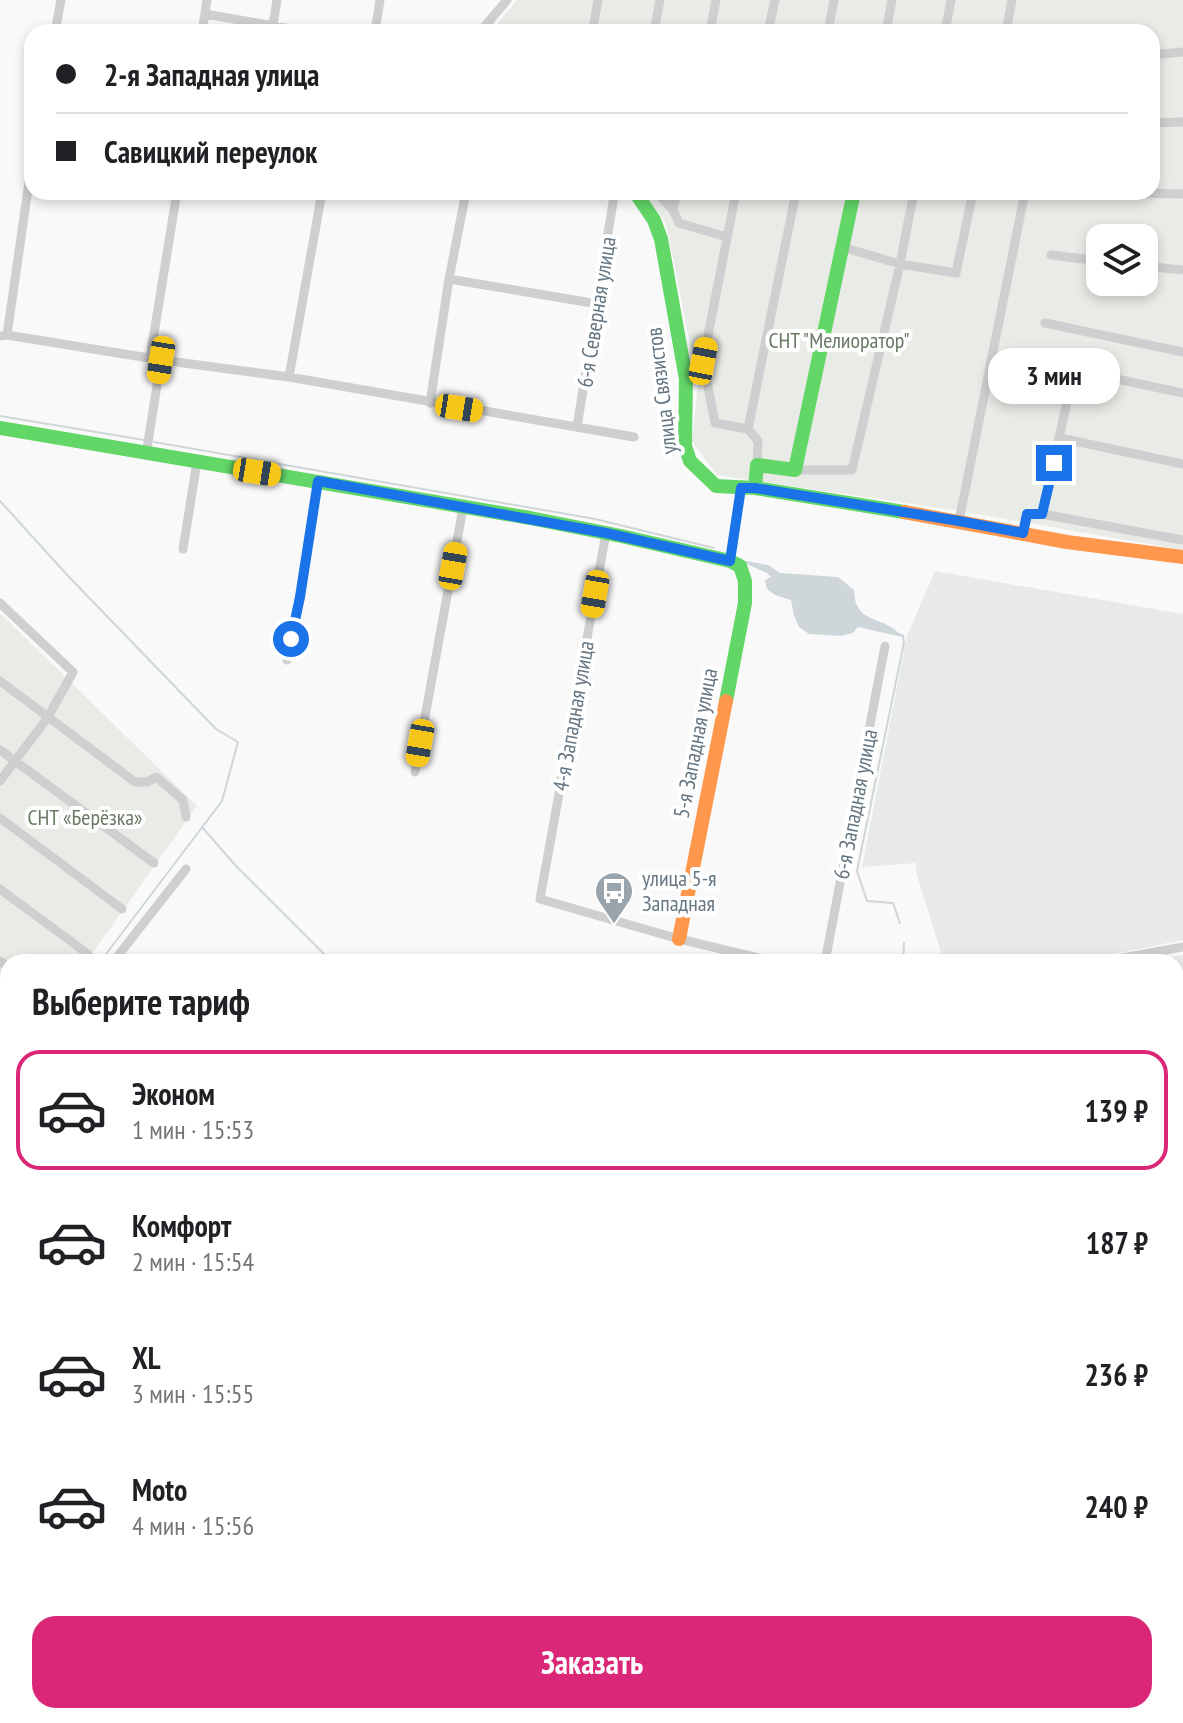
<!DOCTYPE html>
<html lang="ru">
<head>
<meta charset="utf-8">
<style>
	:root { --surface:#fff; --page:#f2f2f2; --text:#202124; --muted:#757577; --line:#e0e0e0; --accent:#db2777 }
	body { margin:0; font-family:"PT Sans Narrow",sans-serif; background:var(--page); color:var(--text); height:100vh; display:flex; flex-direction:column; font-size:30px; white-space:nowrap }
	* { box-sizing:border-box; margin:0 }
	p { font-size:26px; color:var(--muted) }
	.icon { flex:none; width:44px; height:44px; fill:none; stroke:currentColor; stroke-width:2; stroke-linecap:round; stroke-linejoin:round }
	.map { position:relative; flex:1; overflow:hidden }
	.panel { position:absolute; left:0px; top:954px; width:1184px; height:770px; display:flex; flex-direction:column; background:var(--surface); border-radius:24px 24px 0 0; box-shadow:0 4px 12px #0003 }
	.panel>* { flex:none }
	.top-card { position:absolute; left:24px; top:24px; width:1136px; height:176px; border-radius:24px; box-shadow:0 4px 12px #0003; display:grid; align-content:center; height:176px; padding:0 32px; background:var(--surface) }
	.fabs { position:absolute; left:1086px; top:224px; display:grid; gap:16px }
	.fabs a { display:grid; place-items:center; width:72px; height:72px; border-radius:16px; background:var(--surface); box-shadow:0 4px 12px #0003; font-size:40px }
	.end { position:absolute; width:36px; height:36px; margin:-18px; border:10px solid #1a73e8; background:#fff; box-shadow:0 0 0 4px #fff }
	.from { border-radius:50% }
	.bubble { position:absolute; height:56px; border-radius:24px; background:var(--surface); box-shadow:0 4px 12px #0003; font-size:26px; font-weight:800; line-height:56px; text-align:center }
	.car { position:absolute; width:24px; height:48px; margin:-24px -12px; border-radius:10px; box-shadow:0 0 6px 2px #0007; background:linear-gradient(#f5c518 24%,#345 0 40%,#f5c518 0 76%,#345 0 86%,#f5c518 0) }
	.top-card b { display:flex; align-items:center; gap:28px; height:76px; font-size:30px }
	.top-card b+b { border-top:2px solid var(--line) }
	.top-card i { width:20px; height:20px; background:var(--text) }
	ul { padding:0; list-style:none }
	li { display:flex; align-items:center; gap:24px; height:120px; margin:0 16px 12px; padding:0 16px; border:4px solid transparent; border-radius:24px }
	li div { flex:1 }
	li b { display:block; font-size:30px }
	li em { font-style:normal; font-weight:800 }
	li.selected { border-color:var(--accent) }
	li>.icon { width:72px; height:72px; stroke-width:1.5 }
	h2 { padding:0 32px; font-size:36px; line-height:96px }
	.button { display:flex; gap:16px; margin-top:auto; padding:16px 32px }
	.button a { flex:1; height:92px; border-radius:24px; background:var(--accent); color:#fff; font-size:32px; font-weight:800; line-height:92px; text-align:center }
	.map>svg:first-child { display:block }
</style>
</head>
<body>
<div class="map">
<svg width="1183" height="1723" viewBox="0 0 1183 1723">
	<rect width="100%" height="100%" fill="#f9f9f9"/>
	<path fill="#e8e9e9" d="M935,571L1183,614V940L1074,962H944L916,872V863L862,867L907,636Z
		M1183,955V1167L1179,1168L1176,1154V962H1140Z
		M215,1716H401L409,1723H222Z"/>
	<path fill="#e8ebe6" fill-rule="evenodd" d="M517,0H1183V550L954,510L717,475L692,442L698,385L666,223L643,192H1152V32H491ZM1100,238H1144V282H1100Z
		M0,613L197,806L86,962H8V1067L0,1078Z"/>
	<path fill="#ced6d9" d="M741,560L768,565L780,573L838,577L854,590C855,627 886,614 902,637L858,627L853,633L841,636L809,634L799,627L794,615L791,600L775,595L767,589L765,580L771,577C763,567 752,565 741,560Z"/>
	<g fill="none" stroke-linecap="round" stroke-linejoin="round">
		<path stroke="#ced6d9" stroke-width="2" d="M0,416L144,440
			M154,442L595,519L714,548
			M0,501L70,578L216,729L238,742L222,801L100,962
			M745,562L765,571
			M899,634L903,636L904,643L857,871L867,901L893,903L900,923
			M202,827L235,865L332,962
			M903,962L904,943
			M0,1095L8,1084
			M1176,1641L1183,1637"/>
		<path stroke="#cecfd0" stroke-width="9" d="M205,14L308,32
			M273,25L277,0
			M593,28L598,0
			M55,32L61,0
			M202,32L207,0
			M375,32L380,0
			M480,32L507,0
			M654,32L660,0
			M710,32L716,0
			M768,32L775,0
			M828,32L834,0
			M886,32L892,0
			M945,32L951,0
			M1006,32L1012,0
			M1152,55L1183,52
			M1152,123L1183,122
			M656,192L673,210
			M677,192L673,210L679,223L727,237
			M736,192L703,361L715,423L748,429
			M1082,192L1183,194
			M842,247L900,264L956,273L973,192
			M1051,255L1100,261
			M1144,266L1183,270
			M449,279L598,304
			M1045,323L1183,352
			M7,335L32,161
			M0,336L7,335L161,360L289,377L634,437
			M150,358L177,192
			M289,377L322,192
			M430,403L449,279L466,192
			M577,427L614,196
			M1060,438L1183,464
			M146,455L161,360
			M757,465L758,441L748,429L796,192
			M795,470H852L900,264L914,192
			M1042,514L1183,540
			M959,521L1025,192
			M606,533L540,899L679,939L776,962
			M1023,533L1027,514H1042L1074,370L1183,393
			M183,549L197,462
			M730,561L741,488
			M0,603L73,672L48,717L0,781
			M287,660L300,597L318,481
			M0,681L135,782H147L156,777L183,800L186,817
			M0,750L154,863
			M415,772L463,508
			M0,818L122,909
			M0,889L88,954
			M0,961L8,967
			M113,962L186,869
			M825,962L885,646
			M1100,962L1183,947
			M0,1025L8,1031
			M0,1106L8,1096
			M1176,1290L1183,1294
			M0,1299L8,1288
			M0,1521L6,1513L8,1515
			M1176,1558L1183,1565
			M0,1673L8,1681
			M91,1716L112,1723
			M635,1716L642,1723
			M856,1716L863,1723
			M1076,1716L1083,1718L1088,1723
			M129,1723L136,1716
			M433,1723L440,1716
			M915,1723L920,1716"/>
		<path stroke="#63d668" stroke-width="14" d="M635,192L654,220L661,239L686,379L685,446L690,461L716,486L755,488L904,512
			M0,428L530,518L621,536L730,561L740,566L745,581V603L726,701
			M755,488L757,465L795,470L854,192"/>
		<path stroke="#ff974d" stroke-width="14" d="M904,512L1067,542L1183,557
			M679,939L726,701"/>
	</g>
	<g fill="none" stroke-linecap="round" stroke-linejoin="round">
		<path stroke="#1a73e8" stroke-width="10" d="M291,639L300,597L318,481L606,533L730,561L741,488H755L959,521L1023,533L1027,514H1042L1054,463"/>
	</g>
	<defs>
		<g id="bus-pin" transform="scale(2)"><path d="M0 17L-7.5 6A9.5 9.5 0 1 1 7.5 6Z" fill="#99a4ac" stroke="#fff"/><path d="M-5-6H5V4H4V6H2V4H-2V6H-4V4H-5ZM-3.5-4V0h7V-4ZM-3.5 1.2v1.5H-2V1.2ZM2 1.2v1.5H3.5V1.2Z" fill="#fff"/></g>
	</defs>
	<g fill-rule="evenodd">
		<use href="#bus-pin" x="614" y="891"/>
	</g>
	<g text-anchor="middle" stroke-width="8" stroke-linejoin="round" paint-order="stroke">
		<g font-size="22" fill="#657683" stroke="#fff">
			<text transform="translate(596 312) rotate(-81)" y="8">6-я Северная улица</text>
			<text transform="translate(661 391) rotate(-97)" y="8">улица Связистов</text>
			<text transform="translate(573 716) rotate(-80)" y="8">4-я Западная улица</text>
			<text transform="translate(695 743) rotate(-79)" y="8">5-я Западная улица</text>
			<text transform="translate(855 804) rotate(-79)" y="8">6-я Западная улица</text>
		</g>
		<g font-size="22" fill="#687a64" stroke="#fff">
			<text x="839" y="348">СНТ "Мелиоратор"</text>
			<text x="85" y="825">СНТ «Берёзка»</text>
		</g>
		<g font-size="22" fill="#657683" stroke="#fff" text-anchor="start">
			<text x="642" y="886">улица 5-я<tspan x="642" dy="25">Западная</tspan></text>
		</g>
	</g>
</svg>
<div class="fabs">
<a><svg class="icon" aria-label="layers" viewBox="0 0 24 24"><path d="M12 4l9 5-9 5-9-5zM3 14l9 5 9-5"/></svg></a>
</div>
<i class="end from" style="left:291px;top:639px"></i>
<i class="end" style="left:1054px;top:463px"></i>
<div class="bubble" style="left:988px;top:348px;width:132px">3 мин</div>
<i class="car" style="left:161px;top:360px;rotate:189deg"></i>
<i class="car" style="left:703px;top:361px;rotate:11deg"></i>
<i class="car" style="left:459px;top:408px;rotate:99deg"></i>
<i class="car" style="left:257px;top:472px;rotate:99deg"></i>
<i class="car" style="left:453px;top:566px;rotate:10deg"></i>
<i class="car" style="left:595px;top:594px;rotate:190deg"></i>
<i class="car" style="left:420px;top:743px;rotate:190deg"></i>
<div class="top-card">
<b><i class="from"></i>2-я Западная улица</b>
<b><i></i>Савицкий переулок</b>
</div>
<section class="panel">
<h2>Выберите тариф</h2>
<ul>
<li class="selected"><svg class="icon" aria-label="car" viewBox="0 0 24 24"><path d="M5 17H2v-5l4-1 3-4h7l3 4 3 1v5h-3M9 17h6M6 11h13"/><circle cx="7" cy="17" r="2"/><circle cx="17" cy="17" r="2"/></svg><div><b>Эконом</b><p>1 мин · 15:53</p></div><em>139 ₽</em></li>
<li><svg class="icon" aria-label="car" viewBox="0 0 24 24"><path d="M5 17H2v-5l4-1 3-4h7l3 4 3 1v5h-3M9 17h6M6 11h13"/><circle cx="7" cy="17" r="2"/><circle cx="17" cy="17" r="2"/></svg><div><b>Комфорт</b><p>2 мин · 15:54</p></div><em>187 ₽</em></li>
<li><svg class="icon" aria-label="car" viewBox="0 0 24 24"><path d="M5 17H2v-5l4-1 3-4h7l3 4 3 1v5h-3M9 17h6M6 11h13"/><circle cx="7" cy="17" r="2"/><circle cx="17" cy="17" r="2"/></svg><div><b>XL</b><p>3 мин · 15:55</p></div><em>236 ₽</em></li>
<li><svg class="icon" aria-label="car" viewBox="0 0 24 24"><path d="M5 17H2v-5l4-1 3-4h7l3 4 3 1v5h-3M9 17h6M6 11h13"/><circle cx="7" cy="17" r="2"/><circle cx="17" cy="17" r="2"/></svg><div><b>Moto</b><p>4 мин · 15:56</p></div><em>240 ₽</em></li>
</ul>
<div class="button"><a>Заказать</a></div>
</section>
</div>
</body>
</html>
